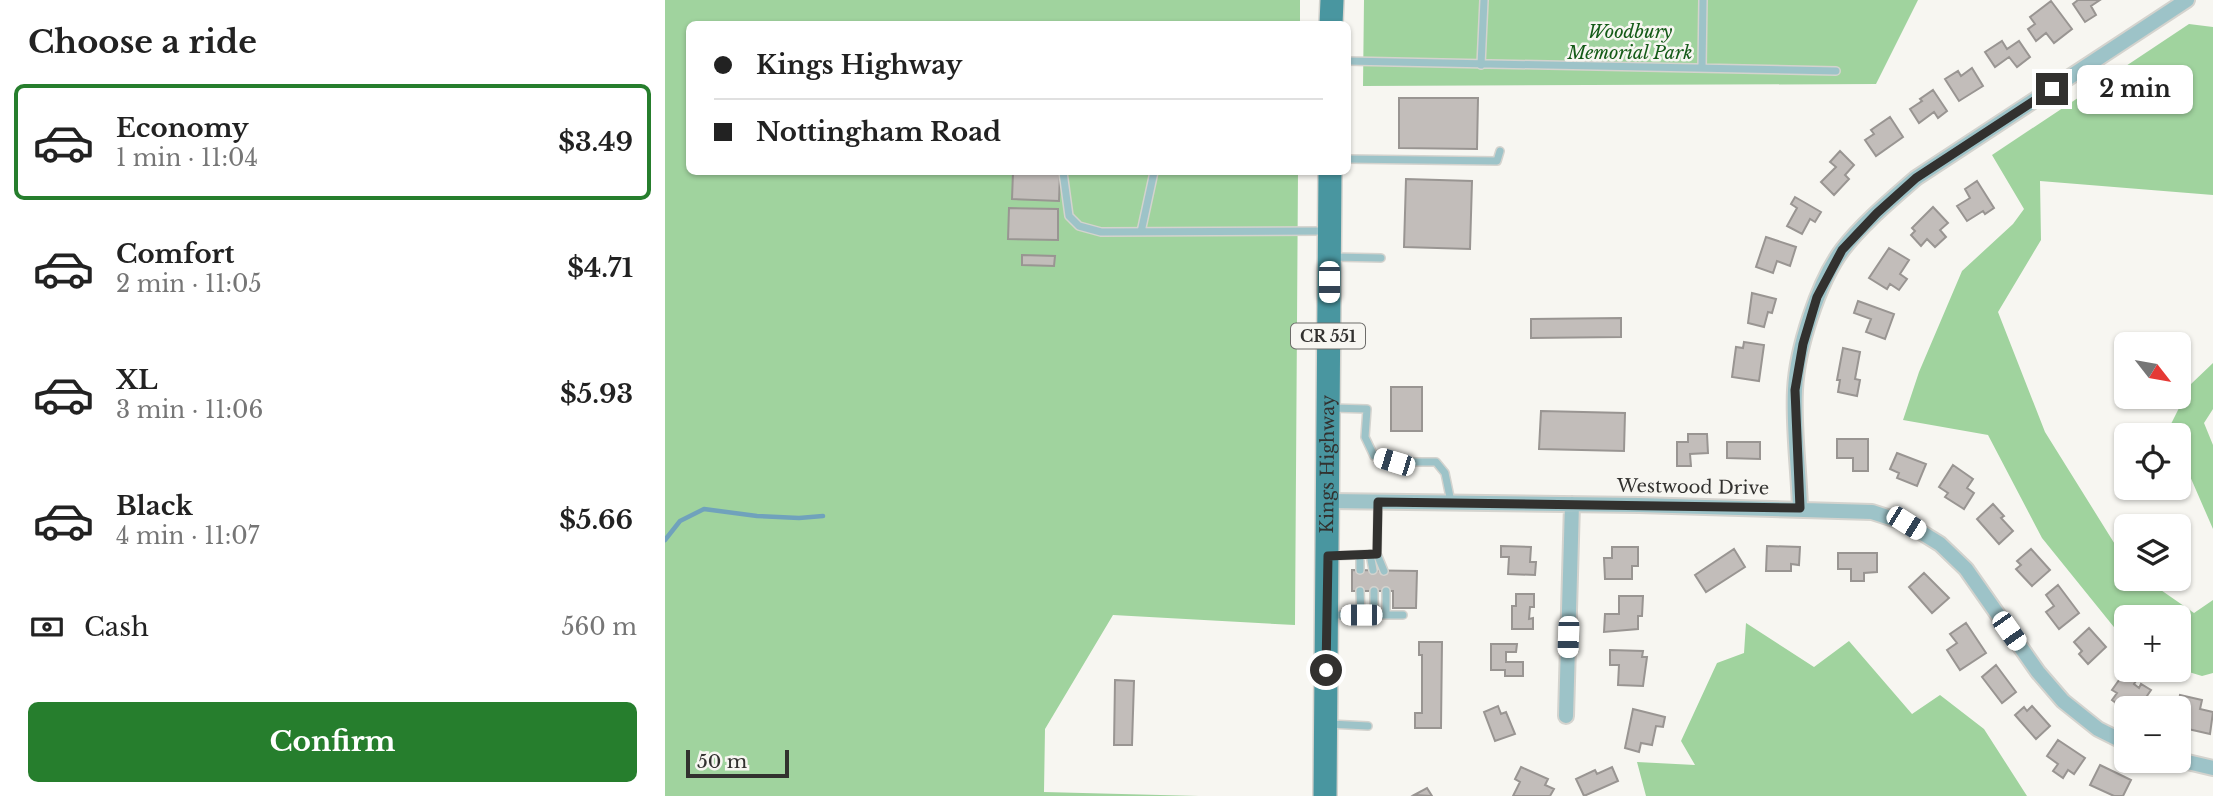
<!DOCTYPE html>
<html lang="en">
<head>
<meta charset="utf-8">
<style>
	:root { --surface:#fff; --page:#f6f6f6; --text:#222; --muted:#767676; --line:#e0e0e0; --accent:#267e2d }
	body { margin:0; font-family:"Libre Baskerville",serif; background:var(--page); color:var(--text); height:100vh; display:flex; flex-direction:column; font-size:26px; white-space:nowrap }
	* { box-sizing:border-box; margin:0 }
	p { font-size:23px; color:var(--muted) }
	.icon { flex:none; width:38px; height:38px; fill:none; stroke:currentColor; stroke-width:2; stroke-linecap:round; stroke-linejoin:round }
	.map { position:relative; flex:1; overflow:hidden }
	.drawer { display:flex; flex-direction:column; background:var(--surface); width:665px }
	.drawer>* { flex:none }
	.guide { position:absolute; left:21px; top:21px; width:665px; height:154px; border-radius:10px; box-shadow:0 2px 5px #0004; display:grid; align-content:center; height:154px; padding:0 28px; background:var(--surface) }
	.needle { width:46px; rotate:121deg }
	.fabs { position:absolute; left:1449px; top:332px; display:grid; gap:14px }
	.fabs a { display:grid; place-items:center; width:77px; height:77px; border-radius:10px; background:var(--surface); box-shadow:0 2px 5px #0004; font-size:35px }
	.scale { position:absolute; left:21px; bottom:18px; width:103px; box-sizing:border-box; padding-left:7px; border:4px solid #32312f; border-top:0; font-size:19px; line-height:24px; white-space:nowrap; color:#32312f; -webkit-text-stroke:5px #f7f6f1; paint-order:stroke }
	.end { position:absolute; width:32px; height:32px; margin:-16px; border:9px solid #32312f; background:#fff; box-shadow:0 0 0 4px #fff }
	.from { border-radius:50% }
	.bubble { position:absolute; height:49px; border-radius:10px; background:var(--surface); box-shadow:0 2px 5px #0004; font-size:23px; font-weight:700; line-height:49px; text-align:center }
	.car { position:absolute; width:21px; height:42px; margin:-21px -10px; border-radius:9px; box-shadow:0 0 5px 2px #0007; background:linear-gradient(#fff 24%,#345 0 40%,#fff 0 76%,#345 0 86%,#fff 0) }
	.guide b { display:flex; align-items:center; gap:24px; height:66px; font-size:26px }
	.guide b+b { border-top:2px solid var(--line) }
	.guide i { width:18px; height:18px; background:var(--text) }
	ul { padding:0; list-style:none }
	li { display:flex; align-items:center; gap:21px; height:116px; margin:0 14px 10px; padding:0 14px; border:4px solid transparent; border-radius:10px }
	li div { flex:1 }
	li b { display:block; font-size:26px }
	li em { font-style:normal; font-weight:700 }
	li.current { border-color:var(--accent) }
	li>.icon { width:63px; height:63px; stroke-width:1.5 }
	h2 { padding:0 28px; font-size:32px; line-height:84px }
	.pay { display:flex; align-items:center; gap:18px; height:77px; padding:0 28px; font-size:26px }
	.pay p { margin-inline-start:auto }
	.action { display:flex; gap:14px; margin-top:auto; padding:14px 28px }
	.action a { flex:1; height:80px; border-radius:10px; background:var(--accent); color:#fff; font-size:28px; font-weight:700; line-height:80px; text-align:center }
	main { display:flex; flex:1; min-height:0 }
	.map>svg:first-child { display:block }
</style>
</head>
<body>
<main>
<section class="drawer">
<h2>Choose a ride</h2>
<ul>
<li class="current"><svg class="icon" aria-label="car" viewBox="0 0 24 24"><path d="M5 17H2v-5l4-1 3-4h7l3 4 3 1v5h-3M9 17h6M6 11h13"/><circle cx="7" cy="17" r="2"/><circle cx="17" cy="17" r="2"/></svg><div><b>Economy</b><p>1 min · 11:04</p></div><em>$3.49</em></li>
<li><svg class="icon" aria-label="car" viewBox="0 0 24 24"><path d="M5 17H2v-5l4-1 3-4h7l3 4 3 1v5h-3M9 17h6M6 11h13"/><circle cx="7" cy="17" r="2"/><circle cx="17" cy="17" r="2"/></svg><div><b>Comfort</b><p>2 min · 11:05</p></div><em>$4.71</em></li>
<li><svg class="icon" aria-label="car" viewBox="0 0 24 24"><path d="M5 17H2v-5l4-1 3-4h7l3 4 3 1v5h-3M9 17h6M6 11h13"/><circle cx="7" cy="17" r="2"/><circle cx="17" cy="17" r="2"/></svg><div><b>XL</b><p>3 min · 11:06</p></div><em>$5.93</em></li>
<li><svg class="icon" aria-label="car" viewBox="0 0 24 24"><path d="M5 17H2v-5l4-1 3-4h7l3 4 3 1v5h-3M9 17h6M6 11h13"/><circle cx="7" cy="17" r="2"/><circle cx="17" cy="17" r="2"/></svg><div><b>Black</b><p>4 min · 11:07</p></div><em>$5.66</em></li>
</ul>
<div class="pay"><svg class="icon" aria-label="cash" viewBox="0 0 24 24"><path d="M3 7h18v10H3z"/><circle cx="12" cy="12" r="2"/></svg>Cash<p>560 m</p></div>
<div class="action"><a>Confirm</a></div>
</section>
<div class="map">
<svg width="1548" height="796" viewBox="0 0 1548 796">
	<rect width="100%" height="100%" fill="#f7f6f1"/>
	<path fill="#a0d39e" d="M0,0H635V24H24V172H633L630,625L448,615L380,729L379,792L534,796H0Z
		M699,0H1253L1211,84L698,86Z
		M1524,24L1548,27V195L1375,181L1376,240L1333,312L1380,432L1461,562V579H1480L1529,613L1548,600V673L1537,676L1514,669V618H1461V642L1377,538L1323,435L1238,420L1254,372L1297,271L1348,224L1359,209L1327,155Z
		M1548,363V409L1539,423L1548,445V529L1514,451V436H1507L1504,428L1526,384Z
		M1081,623L1149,667L1184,641L1247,714L1275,695L1319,729L1362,796H981L972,762L1030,765L1016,741L1052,663L1079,653Z"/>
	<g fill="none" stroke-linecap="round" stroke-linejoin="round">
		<path stroke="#70a2bc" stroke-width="4.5" d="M0,540L15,521L39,509L92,516L134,518L158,516"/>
	</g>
	<path fill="#c2bdba" stroke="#999592" stroke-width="2" d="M1413,0H1435L1426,6L1431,15L1420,22L1408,4Z
		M1386,1L1407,29L1389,43L1381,33L1371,41L1363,29L1370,24L1365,17Z
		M1337,41L1342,49L1354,41L1365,57L1352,67L1344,57L1330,67L1320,52Z
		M1307,68L1318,86L1294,101L1280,79L1293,71L1296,76Z
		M1268,90L1282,111L1273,118L1269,112L1254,123L1245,109L1257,101L1255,99Z
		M734,98H813L812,149L734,148Z
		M1225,117L1238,137L1211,156L1200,140L1209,134L1206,130Z
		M1175,151L1189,165L1180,175L1184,179L1169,195L1156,182L1171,167L1165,162Z
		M348,172H395L394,201L347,199Z
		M741,179L807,181L805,249L739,247Z
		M1312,181L1329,208L1320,214L1318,211L1302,221L1292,206L1305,198L1300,189Z
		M1130,197L1156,212L1150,222L1145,219L1137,234L1122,226L1132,208L1126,204Z
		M1268,207L1283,223L1275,230L1281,237L1270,247L1262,239L1256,246L1246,235L1250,231L1247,228Z
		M344,208L393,209V240L343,239Z
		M1101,237L1131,247L1125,266L1112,261L1108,273L1091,267Z
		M1224,248L1244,260L1235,274L1242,279L1234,290L1225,284L1222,289L1204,278Z
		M357,255L390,256L389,266L357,265Z
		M1087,293L1111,299L1107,313L1103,312L1099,327L1083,323Z
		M1193,301L1229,314L1220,339L1201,332L1206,319L1189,313Z
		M956,318V337L866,338V319Z
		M1079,342L1099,345L1094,381L1067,377L1071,347L1078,348Z
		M1178,348L1195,352L1190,379L1195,380L1192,396L1173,392L1175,380H1172Z
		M726,387H757V431H726Z
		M876,411L960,413L959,451L874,449Z
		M1023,434H1042L1043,453L1025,454L1026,466H1012V442H1023Z
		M1172,439H1203V471H1188V458H1172Z
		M1062,442H1095V459L1062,458Z
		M1232,453L1261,464L1252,486L1232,478L1234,473L1225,469Z
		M1288,465L1308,479L1302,488L1309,493L1299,509L1280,497L1283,493L1274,487Z
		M1328,504L1339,516L1336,518L1348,531L1334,544L1312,519Z
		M836,546L866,547L865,562H871L870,575L843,574L844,557H836Z
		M1102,546L1135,547L1134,565L1126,564V571H1101Z
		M947,547H973V566H967V579H940L939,558H947Z
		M1069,549L1080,567L1041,592L1030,575Z
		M1366,549L1385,570L1367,586L1351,569L1356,565L1352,561Z
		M1173,553H1212V572L1199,573V581H1186V569H1173Z
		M687,570L752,571L751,608H728V591H687Z
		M1259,573L1284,598L1267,613L1244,587Z
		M1393,585L1414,613L1394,629L1381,612L1389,606L1381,595Z
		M851,594H869V607H865L864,619L868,618V629H847V606H851Z
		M954,596H978L977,616H973V629L939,632L940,614H954Z
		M1301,623L1321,653L1295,670L1282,650L1292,643L1285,634Z
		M1424,628L1441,647L1423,664L1414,654L1417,651L1409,642Z
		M754,642H777L776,728H750V713H757V655H754Z
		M826,644H852L851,652H841V662H858V676H840V670H826Z
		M945,650L978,651L977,657H982L978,686L953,685L954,665H945Z
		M1331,665L1351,692L1337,703L1317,677Z
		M1459,673L1471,681L1469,684L1474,688L1476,684L1486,690L1473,709L1464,704L1460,710L1447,700L1452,693L1447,690Z
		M450,680L469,681L467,745H449Z
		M1515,695L1537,700L1535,709L1548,712L1545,734L1514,727V709H1512Z
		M833,706L836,714L841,712L850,734L830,741L819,712Z
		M1367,706L1385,726L1371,739L1350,715L1359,707L1362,711Z
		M968,709L1000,717L998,727L991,726L987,745L976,743L974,752L960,748Z
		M1393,740L1420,758L1409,774L1403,770L1398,778L1388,771L1393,764L1382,756Z
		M1435,765L1466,780L1458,796H1449L1425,785Z
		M856,767L883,779L880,785L889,789L885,796H848L855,782L850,779Z
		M947,767L953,781L919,796L911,779L930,770L932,774Z
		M762,788L767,796L749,795Z"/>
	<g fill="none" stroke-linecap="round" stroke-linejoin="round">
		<g stroke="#d4d3ce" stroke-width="10">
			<path id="lane" d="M682,61L1171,71
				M816,65L819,0
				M1037,68L1038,0
				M682,159L832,161L835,151
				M398,172L404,216L414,226L436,232L660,231
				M476,232L489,172
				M668,257L716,258
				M666,408L702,409L700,437L709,456L729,462H771L780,473L786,502
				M705,554L708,570
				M712,554L719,571
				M695,555V570
				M664,556L712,554L713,502
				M695,591L696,615
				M709,591V615
				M666,615H738
				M721,615V591
				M665,724L703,726"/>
		</g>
		<g stroke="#d4d3ce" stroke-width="18">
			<path id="street" d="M664,501L974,505L1207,512L1241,523L1275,544L1301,569L1373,672L1398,701L1433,729L1461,743
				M1135,508C1134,471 1128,427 1130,390C1132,349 1153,282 1178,249C1198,223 1226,200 1251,178L1522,0
				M901,716L907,504
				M1514,760L1548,768"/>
		</g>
		<g stroke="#d4d3ce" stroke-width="26">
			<g id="primary">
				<path d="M666,24L667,0"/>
				<path id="s1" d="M660,796L665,172"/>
			</g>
		</g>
		<use href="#lane" stroke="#9dc3c8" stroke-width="7"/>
		<use href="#street" stroke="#9dc3c8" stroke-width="14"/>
		<use href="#primary" stroke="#4996a0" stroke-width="23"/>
	</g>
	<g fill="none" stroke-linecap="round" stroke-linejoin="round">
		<path stroke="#32312f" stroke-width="9" d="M661,670L663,556L712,554L713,502L1135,508L1130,390L1138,344L1152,297L1177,250L1212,213L1251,178L1387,89"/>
	</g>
	<g text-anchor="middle" stroke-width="5" stroke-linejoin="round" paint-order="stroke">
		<rect fill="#f7f6f1" stroke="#6d6c69" stroke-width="2" x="626" y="323.5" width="74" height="25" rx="5"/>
		<g font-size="16" font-weight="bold" fill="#32312f">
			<text x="663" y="342">CR 551</text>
		</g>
		<g font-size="18" font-style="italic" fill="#145a17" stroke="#f7f6f1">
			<text x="965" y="38">Woodbury<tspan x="965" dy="21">Memorial Park</tspan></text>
		</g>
		<g font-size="18" fill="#32312f" stroke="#f7f6f1">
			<text dy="6" stroke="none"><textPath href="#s1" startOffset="332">Kings Highway</textPath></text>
			<text transform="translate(1028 487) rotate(1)" y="6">Westwood Drive</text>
		</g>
	</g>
</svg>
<div class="fabs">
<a><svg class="needle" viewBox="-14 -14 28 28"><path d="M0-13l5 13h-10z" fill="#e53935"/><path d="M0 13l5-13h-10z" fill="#767676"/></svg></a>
<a><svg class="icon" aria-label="locate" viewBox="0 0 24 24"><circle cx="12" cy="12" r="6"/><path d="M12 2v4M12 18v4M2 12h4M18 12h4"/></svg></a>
<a><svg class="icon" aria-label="layers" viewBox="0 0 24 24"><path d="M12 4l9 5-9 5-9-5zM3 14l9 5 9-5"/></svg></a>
<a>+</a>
<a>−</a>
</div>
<div class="scale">50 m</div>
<i class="end from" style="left:661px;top:670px"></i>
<i class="end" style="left:1387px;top:89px"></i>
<div class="bubble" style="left:1412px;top:65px;width:116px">2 min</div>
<i class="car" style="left:664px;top:282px;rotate:180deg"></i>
<i class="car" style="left:729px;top:462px;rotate:287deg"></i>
<i class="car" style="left:1241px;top:523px;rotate:122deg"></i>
<i class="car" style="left:696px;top:615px;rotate:270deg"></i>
<i class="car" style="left:1344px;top:631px;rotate:145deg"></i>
<i class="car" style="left:903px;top:637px;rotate:182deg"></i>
<div class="guide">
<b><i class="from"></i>Kings Highway</b>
<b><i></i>Nottingham Road</b>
</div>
</div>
</main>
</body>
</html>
